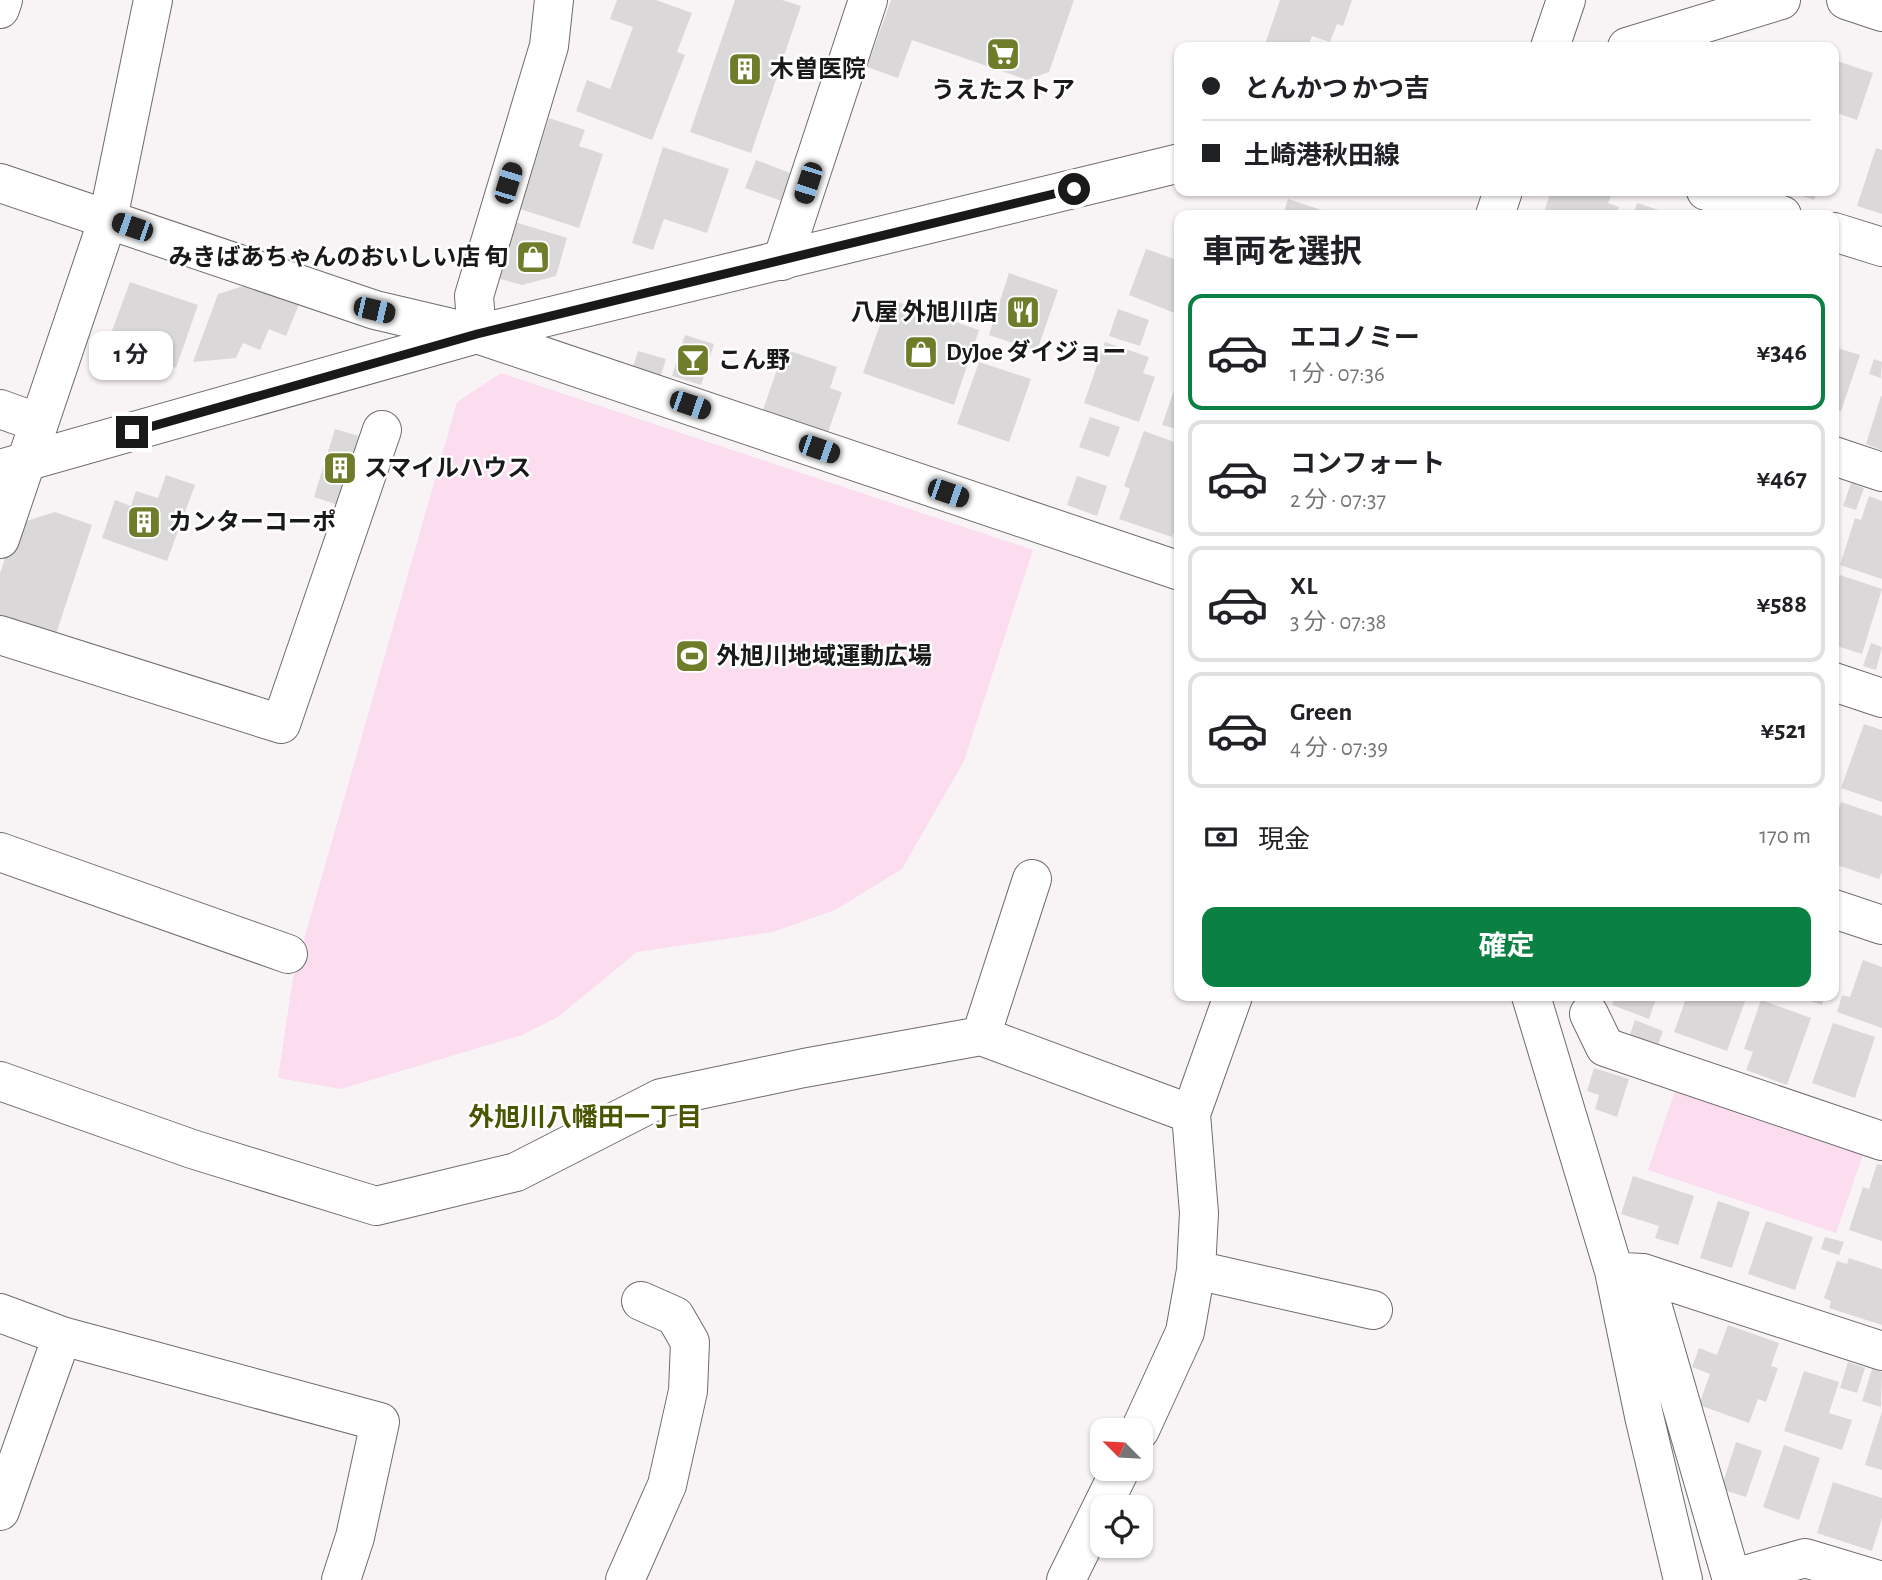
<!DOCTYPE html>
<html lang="ja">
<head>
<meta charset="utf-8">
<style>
	:root { --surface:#fff; --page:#f2f2f2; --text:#202124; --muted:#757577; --line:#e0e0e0; --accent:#0b8043 }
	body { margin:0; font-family:"Alegreya Sans","Noto Sans JP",sans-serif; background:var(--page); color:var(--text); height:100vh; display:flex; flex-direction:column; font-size:26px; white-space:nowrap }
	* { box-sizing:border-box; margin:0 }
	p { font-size:23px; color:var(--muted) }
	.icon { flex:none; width:38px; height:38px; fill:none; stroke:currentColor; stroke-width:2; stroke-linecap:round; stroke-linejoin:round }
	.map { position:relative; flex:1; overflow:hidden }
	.panel { position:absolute; left:1174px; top:210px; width:665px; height:791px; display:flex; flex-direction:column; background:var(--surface); border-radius:14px; box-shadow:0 2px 5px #0004 }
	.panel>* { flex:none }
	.banner { position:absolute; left:1174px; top:42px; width:665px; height:154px; border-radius:14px; box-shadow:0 2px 5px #0004; display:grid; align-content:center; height:154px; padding:0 28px; background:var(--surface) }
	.needle { width:46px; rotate:294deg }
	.tools { position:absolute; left:1090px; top:1418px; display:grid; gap:14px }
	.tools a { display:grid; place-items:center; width:63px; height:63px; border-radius:14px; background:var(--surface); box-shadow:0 2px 5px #0004; font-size:35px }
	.end { position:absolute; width:32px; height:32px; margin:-16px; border:9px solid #1a1919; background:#fff; box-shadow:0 0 0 4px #fff }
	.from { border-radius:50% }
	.bubble { position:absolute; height:49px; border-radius:14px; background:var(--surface); box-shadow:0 2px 5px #0004; font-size:23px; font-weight:700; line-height:49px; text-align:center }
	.car { position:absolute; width:21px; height:42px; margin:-21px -10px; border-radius:9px; box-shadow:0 0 5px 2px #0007; background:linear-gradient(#222 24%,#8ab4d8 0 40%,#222 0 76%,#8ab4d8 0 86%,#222 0) }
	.banner b { display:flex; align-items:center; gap:24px; height:66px; font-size:26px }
	.banner b+b { border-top:2px solid var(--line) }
	.banner i { width:18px; height:18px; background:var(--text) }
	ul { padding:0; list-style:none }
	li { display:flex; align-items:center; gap:21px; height:116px; margin:0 14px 10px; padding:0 14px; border:4px solid var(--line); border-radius:14px }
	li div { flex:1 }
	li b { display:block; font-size:26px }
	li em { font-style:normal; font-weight:700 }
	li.on { border-color:var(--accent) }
	li>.icon { width:63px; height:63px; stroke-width:1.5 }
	h2 { padding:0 28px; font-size:32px; line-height:84px }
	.pay { display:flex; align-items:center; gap:18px; height:77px; padding:0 28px; font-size:26px }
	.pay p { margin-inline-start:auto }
	.cta { display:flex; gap:14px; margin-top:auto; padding:14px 28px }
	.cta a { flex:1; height:80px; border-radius:14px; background:var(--accent); color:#fff; font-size:28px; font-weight:700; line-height:80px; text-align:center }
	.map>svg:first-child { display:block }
</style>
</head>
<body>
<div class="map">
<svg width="1882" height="1580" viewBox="0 0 1882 1580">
	<rect width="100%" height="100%" fill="#f8f4f6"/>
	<path fill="#fbddef" d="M501,373L1033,550L964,761L902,869L835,910L773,932L637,952L558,1017L522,1035L341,1089L278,1078L293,978L457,402Z
		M1678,1082L1866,1146L1836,1233L1648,1170Z"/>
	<path fill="#dbd8da" d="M617,0H656L692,13L677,52L685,55L652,140L576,111L587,80L610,89L633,27L610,19Z
		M735,0H782L801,6L751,153L690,132Z
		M891,0H1074L1049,72L1027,80L912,40L898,78L867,67Z
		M1280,0H1352L1343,26L1337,24L1330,42L1312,36L1308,47H1264Z
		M1834,60L1873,73L1857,120L1834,112Z
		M549,118L585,130L579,146L603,154L579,228L520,209Z
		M663,147L729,169L707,233L664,219L653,250L632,243Z
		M1876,148L1882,150V214L1857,206Z
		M756,160L793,174L782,201L745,188Z
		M1551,191H1613L1608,203L1619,207L1616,215H1543Z
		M1788,191H1817L1814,200Z
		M1288,199L1337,215H1283Z
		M1637,203L1674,215H1633Z
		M515,222L567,238L556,276L522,285L497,278Z
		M1146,249L1180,261V315L1129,295Z
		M1009,273L1058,290L1037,351L989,335Z
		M130,282L198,305L176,368L107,344Z
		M253,283L300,302L286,336L269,329L260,350L243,343L236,358L193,362L218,294Z
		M889,299L979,330L954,405L863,373Z
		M1118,309L1149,320L1140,346L1109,336Z
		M685,335L714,344L701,385L672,376Z
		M1105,342L1149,357L1143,373L1155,377L1139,422L1084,403Z
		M1834,347L1860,355L1841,411L1834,408Z
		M784,349L837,367L830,388L842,392L828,432L763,410Z
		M638,351L666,359L661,375L633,367Z
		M1874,359L1882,362L1881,378L1869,374Z
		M979,362L1031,379L1009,442L957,424Z
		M1179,376H1180V430L1162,425Z
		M1881,396H1882V450L1866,444Z
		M1090,417L1120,427L1109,457L1079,447Z
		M335,429L366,438L344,507L314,497Z
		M1144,431L1180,444V517L1172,537L1119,519L1130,489L1124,486Z
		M166,475L195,485L167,561L102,538L115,500L131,506L136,491L158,498Z
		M1077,476L1107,486L1097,516L1067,505Z
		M1851,483L1864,488L1856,510L1843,506Z
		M1869,496L1882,501V579L1840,565L1855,518L1861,520Z
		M55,512L92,525L56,634L0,615V573L17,524Z
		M1840,575L1882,589L1862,654L1834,645L1837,635L1834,634V593Z
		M1871,643L1882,647L1876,670L1863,666Z
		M1864,724L1882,730V802L1841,788Z
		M1841,802L1882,816V872L1879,879L1834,864V823Z
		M1863,960L1882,967V1028L1837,1012L1842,995L1850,997Z
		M1615,996H1657L1649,1019L1612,1005Z
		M1687,996H1747L1727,1051L1674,1032Z
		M1797,996H1825L1822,1005Z
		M1761,1000L1811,1018L1787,1085L1746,1070L1753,1052L1744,1049Z
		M1635,1020L1663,1031L1656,1050L1628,1040Z
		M1833,1023L1875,1037L1855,1098L1812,1083Z
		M1594,1068L1629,1079L1617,1117L1595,1109L1599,1095L1587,1091Z
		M1877,1164L1882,1165V1241L1849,1230L1863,1187L1869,1189Z
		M1633,1176L1694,1196L1678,1245L1655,1238L1659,1226L1621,1214Z
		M1718,1201L1750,1212L1732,1268L1700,1258Z
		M1766,1221L1813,1237L1795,1290L1748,1274Z
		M1825,1237L1844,1242L1839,1255L1821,1249Z
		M1849,1258L1882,1269V1325L1829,1308L1831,1301L1824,1298L1837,1261L1847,1264Z
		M1728,1325L1779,1343L1771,1366L1778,1368L1766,1402L1758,1399L1749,1423L1699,1405L1710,1374L1692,1367L1699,1348L1717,1355Z
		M1848,1362L1865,1368L1857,1393L1840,1388Z
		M1872,1369L1882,1372L1881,1407L1862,1401Z
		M1804,1371L1839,1382L1829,1413L1852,1420L1842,1450L1784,1431Z
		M1882,1411V1470L1865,1465Z
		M1736,1442L1762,1451L1746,1497L1721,1489Z
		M1784,1445L1820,1458L1799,1520L1763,1507Z
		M1833,1482L1882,1498V1518L1872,1551L1817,1533Z"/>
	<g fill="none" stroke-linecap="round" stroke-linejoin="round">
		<g stroke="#6f6c6d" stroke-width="40">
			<path id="minor" d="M1846,0L1882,12
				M0,9L3,0
				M1550,47L1566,0
				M0,183L375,310L477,334L1180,571
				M1706,191L1782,215
				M1495,215L1503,191
				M1834,232L1882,247
				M782,261L868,0
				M477,334L474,296L549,46L554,0
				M0,409L39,423
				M1834,456L1882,472
				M0,539L108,219L153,0
				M0,635L281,724L382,430
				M1834,682L1882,698
				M0,852L288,954
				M1834,909L1882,925
				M1531,996L1614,1271L1644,1416L1683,1580
				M1589,1014L1605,1047L1882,1141
				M981,1036L1032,879
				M0,1081L192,1149L376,1206L516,1172L661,1098L804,1068L981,1036L1191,1114
				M1196,1270L1373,1310
				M1623,1272L1643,1273L1882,1351
				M1643,1273L1732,1580
				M0,1313L62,1336L380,1422L355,1537L341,1580
				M1140,1430L1185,1332L1196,1270L1199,1213L1191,1114L1233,996
				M0,1511L62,1336
				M1731,1579L1805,1558L1878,1580
				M625,1580L667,1485L688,1391L690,1342L675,1316L641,1301
				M1066,1580L1121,1468"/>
		</g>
		<g stroke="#6f6c6d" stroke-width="40">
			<path id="major" d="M1627,47L1781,0
				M0,469L477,334L1180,163"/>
		</g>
		<use href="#minor" stroke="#fff" stroke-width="38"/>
		<use href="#major" stroke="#fff" stroke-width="38"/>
	</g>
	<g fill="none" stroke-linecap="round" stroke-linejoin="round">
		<path stroke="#1a1919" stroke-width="9" d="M132,432L477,334L1074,189"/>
	</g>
	<defs>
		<g id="supermarket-square" transform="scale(1.75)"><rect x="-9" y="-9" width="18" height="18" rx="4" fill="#6f7d2a" stroke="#fff"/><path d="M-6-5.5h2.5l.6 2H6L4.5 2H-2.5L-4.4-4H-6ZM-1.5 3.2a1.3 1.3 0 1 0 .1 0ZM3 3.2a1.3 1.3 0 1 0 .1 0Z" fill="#fff"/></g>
		<g id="building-square" transform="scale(1.75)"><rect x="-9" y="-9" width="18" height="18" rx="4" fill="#6f7d2a" stroke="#fff"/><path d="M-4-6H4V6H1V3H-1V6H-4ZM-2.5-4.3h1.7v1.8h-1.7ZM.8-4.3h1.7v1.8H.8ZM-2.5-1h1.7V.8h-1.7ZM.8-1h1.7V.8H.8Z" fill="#fff"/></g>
		<g id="shop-square" transform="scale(1.75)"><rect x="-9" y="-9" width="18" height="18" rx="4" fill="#6f7d2a" stroke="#fff"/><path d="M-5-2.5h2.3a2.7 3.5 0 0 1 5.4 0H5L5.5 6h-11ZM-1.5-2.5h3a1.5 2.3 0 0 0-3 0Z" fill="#fff"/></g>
		<g id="restaurant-square" transform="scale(1.75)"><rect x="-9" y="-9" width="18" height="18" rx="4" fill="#6f7d2a" stroke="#fff"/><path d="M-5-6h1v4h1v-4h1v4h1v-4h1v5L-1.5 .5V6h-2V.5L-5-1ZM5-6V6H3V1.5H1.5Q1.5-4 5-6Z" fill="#fff"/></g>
		<g id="bar-square" transform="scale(1.75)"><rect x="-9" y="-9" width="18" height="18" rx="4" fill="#6f7d2a" stroke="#fff"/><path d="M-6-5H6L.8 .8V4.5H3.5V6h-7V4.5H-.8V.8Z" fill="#fff"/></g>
		<g id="stadium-square" transform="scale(1.75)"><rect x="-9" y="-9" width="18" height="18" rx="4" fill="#6f7d2a" stroke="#fff"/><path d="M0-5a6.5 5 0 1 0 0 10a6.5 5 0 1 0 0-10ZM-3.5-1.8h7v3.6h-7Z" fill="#fff"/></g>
	</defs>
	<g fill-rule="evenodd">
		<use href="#supermarket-square" x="1003" y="54"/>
		<use href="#building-square" x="745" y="69"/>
		<use href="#shop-square" x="533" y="257"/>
		<use href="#restaurant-square" x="1023" y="312"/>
		<use href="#shop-square" x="921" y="352"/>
		<use href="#bar-square" x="693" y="360"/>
		<use href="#building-square" x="340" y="468"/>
		<use href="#building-square" x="144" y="522"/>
		<use href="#stadium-square" x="692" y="656"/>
	</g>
	<g text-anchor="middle" stroke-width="5" stroke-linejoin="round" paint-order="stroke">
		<g font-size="24" font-weight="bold" fill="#1a1919" stroke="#fff" text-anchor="start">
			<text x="770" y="77">木曽医院</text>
			<text x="1003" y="98" text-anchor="middle">うえたストア</text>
			<text x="508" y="265" text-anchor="end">みきばあちゃんのおいしい店 旬</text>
			<text x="998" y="320" text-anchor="end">八屋 外旭川店</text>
			<text x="946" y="360">DyJoe ダイジョー</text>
			<text x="718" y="368">こん野</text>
			<text x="364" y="476">スマイルハウス</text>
			<text x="168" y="530">カンターコーポ</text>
			<text x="716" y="664">外旭川地域運動広場</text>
		</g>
		<g font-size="26" font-weight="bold" fill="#4a5500" stroke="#fff">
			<text x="585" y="1126">外旭川八幡田一丁目</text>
		</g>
	</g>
</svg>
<div class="tools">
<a><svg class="needle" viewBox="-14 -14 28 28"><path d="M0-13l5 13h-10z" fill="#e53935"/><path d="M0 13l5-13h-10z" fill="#757577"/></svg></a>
<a><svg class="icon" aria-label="locate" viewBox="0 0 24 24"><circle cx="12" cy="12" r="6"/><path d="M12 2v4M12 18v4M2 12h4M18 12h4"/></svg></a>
</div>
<i class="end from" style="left:1074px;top:189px"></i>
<i class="end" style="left:132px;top:432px"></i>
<div class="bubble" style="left:89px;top:331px;width:84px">1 分</div>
<i class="car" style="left:508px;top:183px;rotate:17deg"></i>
<i class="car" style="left:808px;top:183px;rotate:198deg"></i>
<i class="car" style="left:132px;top:227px;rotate:289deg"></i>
<i class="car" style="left:374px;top:310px;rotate:103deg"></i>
<i class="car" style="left:690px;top:405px;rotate:109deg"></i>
<i class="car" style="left:819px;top:449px;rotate:109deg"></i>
<i class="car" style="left:948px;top:493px;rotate:109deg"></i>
<div class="banner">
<b><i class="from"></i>とんかつ かつ吉</b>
<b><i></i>土崎港秋田線</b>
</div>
<section class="panel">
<h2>車両を選択</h2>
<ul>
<li class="on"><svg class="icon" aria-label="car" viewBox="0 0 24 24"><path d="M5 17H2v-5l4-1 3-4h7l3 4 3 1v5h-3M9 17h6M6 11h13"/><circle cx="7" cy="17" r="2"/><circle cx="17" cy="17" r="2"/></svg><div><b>エコノミー</b><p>1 分 · 07:36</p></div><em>¥346</em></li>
<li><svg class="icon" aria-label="car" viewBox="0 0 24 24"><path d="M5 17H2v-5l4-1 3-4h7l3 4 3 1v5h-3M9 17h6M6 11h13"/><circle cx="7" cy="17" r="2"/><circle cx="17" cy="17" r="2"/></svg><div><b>コンフォート</b><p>2 分 · 07:37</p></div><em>¥467</em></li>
<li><svg class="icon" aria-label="car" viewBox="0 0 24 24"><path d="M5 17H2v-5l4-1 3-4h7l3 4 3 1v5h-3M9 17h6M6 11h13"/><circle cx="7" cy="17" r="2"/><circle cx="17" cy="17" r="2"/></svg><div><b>XL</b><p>3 分 · 07:38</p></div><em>¥588</em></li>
<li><svg class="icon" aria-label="car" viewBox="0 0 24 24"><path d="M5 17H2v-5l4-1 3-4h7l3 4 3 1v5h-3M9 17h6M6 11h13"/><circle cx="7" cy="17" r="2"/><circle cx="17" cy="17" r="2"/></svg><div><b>Green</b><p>4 分 · 07:39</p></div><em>¥521</em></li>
</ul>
<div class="pay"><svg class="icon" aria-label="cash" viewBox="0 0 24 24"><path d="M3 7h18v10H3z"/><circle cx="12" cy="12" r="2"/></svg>現金<p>170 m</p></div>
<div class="cta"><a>確定</a></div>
</section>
</div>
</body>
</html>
